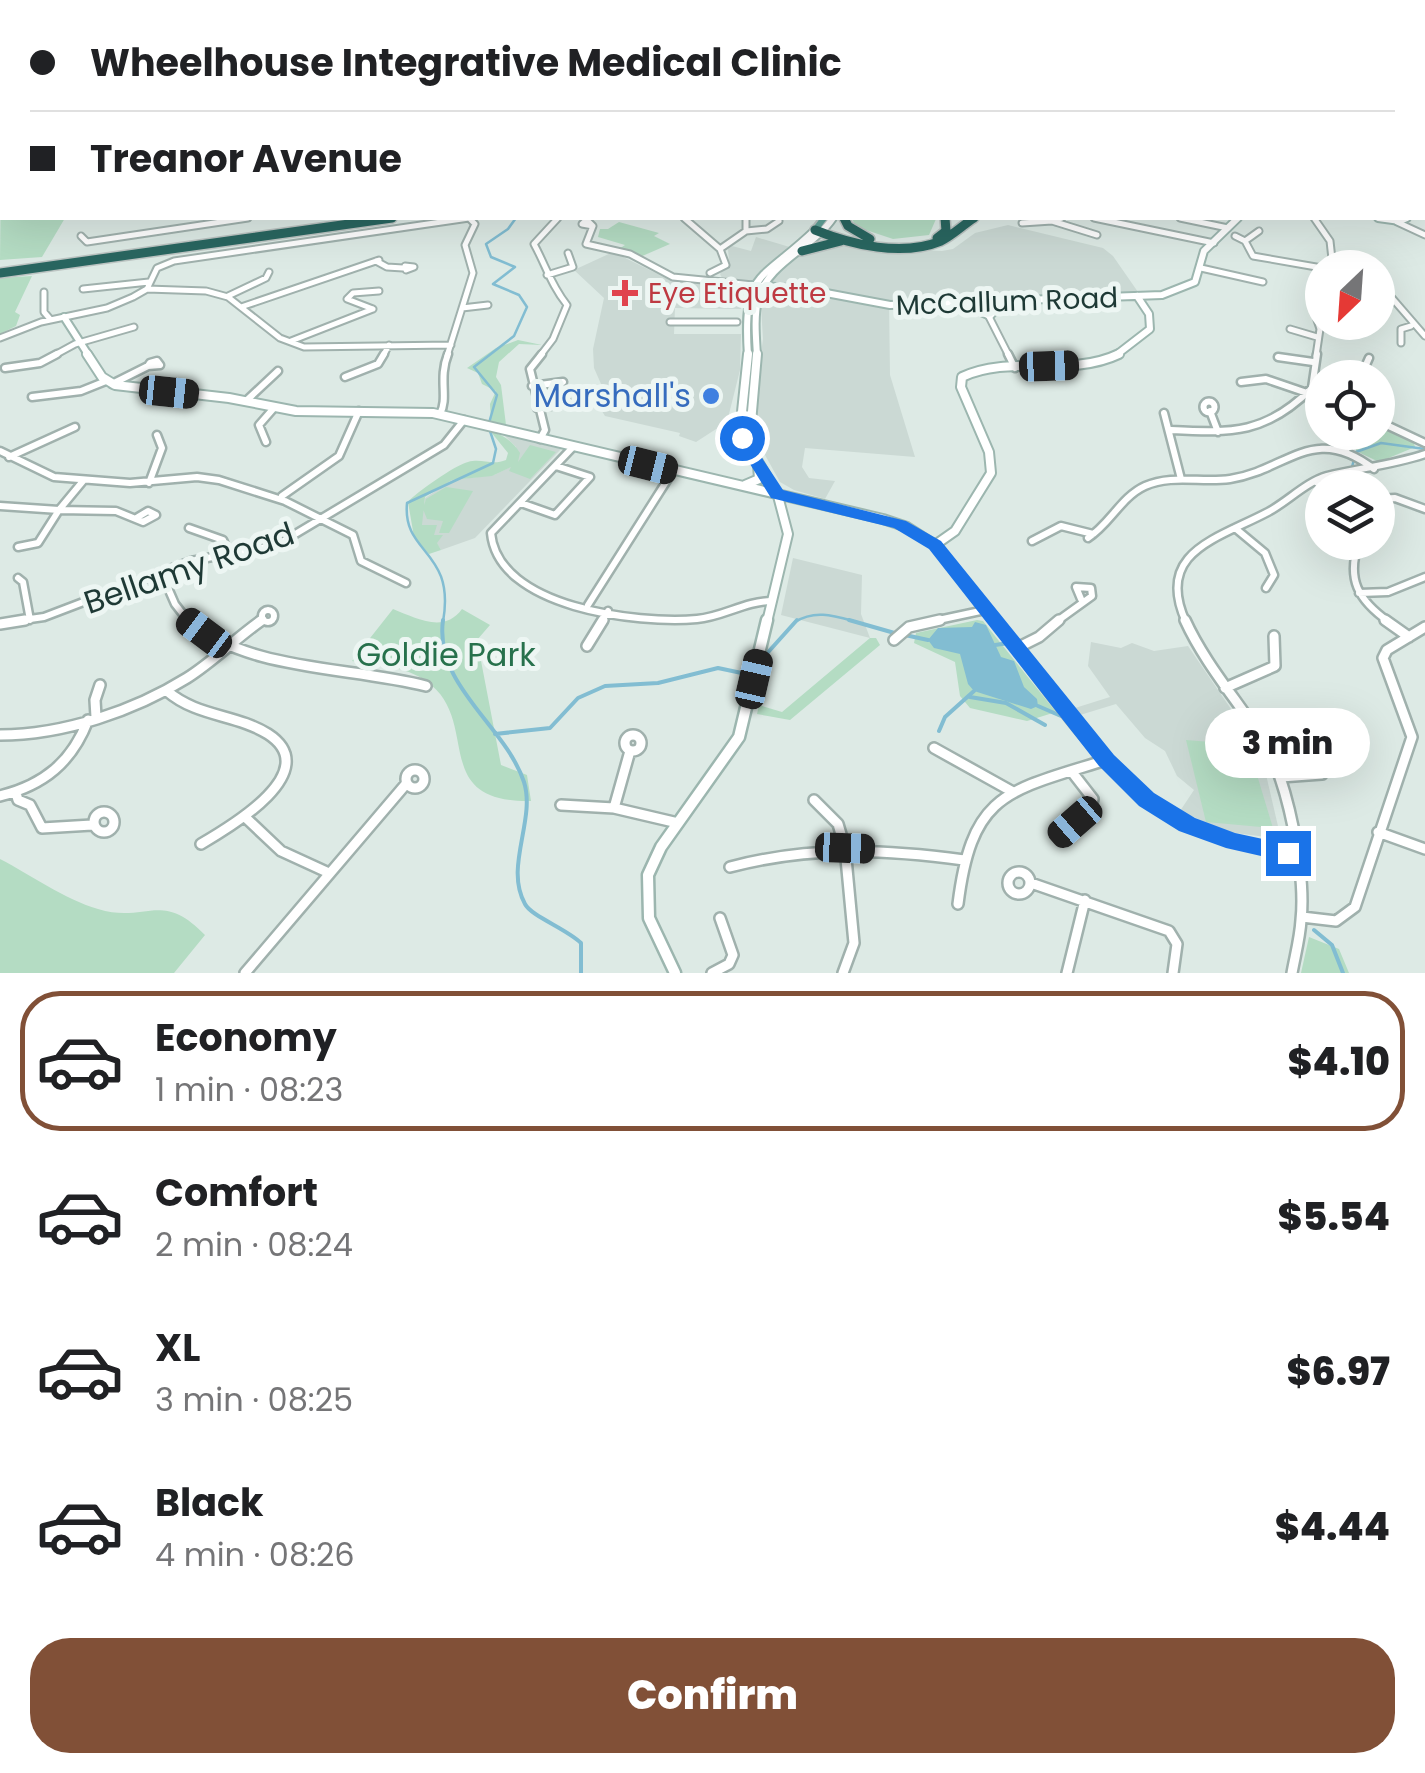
<!DOCTYPE html>
<html lang="en">
<head>
<meta charset="utf-8">
<style>
	:root { --surface:#fff; --page:#f6f6f6; --text:#202124; --muted:#757577; --line:#e0e0e0; --accent:#815037 }
	body { margin:0; font-family:Poppins,sans-serif; background:var(--page); color:var(--text); height:100vh; display:flex; flex-direction:column; font-size:38px; white-space:nowrap }
	* { box-sizing:border-box; margin:0 }
	p { font-size:32px; color:var(--muted) }
	.icon { flex:none; width:55px; height:55px; fill:none; stroke:currentColor; stroke-width:2; stroke-linecap:round; stroke-linejoin:round }
	.map { position:relative; height:973px; overflow:hidden }
	.side { display:flex; flex-direction:column; background:var(--surface); flex:1 }
	.side>* { flex:none }
	.banner { position:absolute; left:0px; top:0px; width:1425px; height:220px; box-shadow:0 10px 40px #0002; display:grid; align-content:center; height:220px; padding:0 30px; background:var(--surface) }
	.needle { width:65px; rotate:205deg }
	.controls { position:absolute; left:1305px; top:250px; display:grid; gap:20px }
	.controls a { display:grid; place-items:center; width:90px; height:90px; border-radius:50%; background:var(--surface); box-shadow:0 10px 40px #0002; font-size:50px }
	.end { position:absolute; width:45px; height:45px; margin:-22px; border:12px solid #1a73e8; background:#fff; box-shadow:0 0 0 5px #fff }
	.from { border-radius:50% }
	.bubble { position:absolute; height:70px; border-radius:35px; background:var(--surface); box-shadow:0 10px 40px #0002; font-size:32px; font-weight:800; line-height:70px; text-align:center }
	.car { position:absolute; width:30px; height:60px; margin:-30px -15px; border-radius:12px; box-shadow:0 0 8px 2px #0007; background:linear-gradient(#222 24%,#8ab4d8 0 40%,#222 0 76%,#8ab4d8 0 86%,#222 0) }
	.banner b { display:flex; align-items:center; gap:35px; height:95px; font-size:38px }
	.banner b+b { border-top:2px solid var(--line) }
	.banner i { width:25px; height:25px; background:var(--text) }
	ul { padding:18px 0 0; list-style:none }
	li { display:flex; align-items:center; gap:30px; height:140px; margin:0 20px 15px; padding:0 10px; border:5px solid transparent; border-radius:40px }
	li div { flex:1 }
	li b { display:block; font-size:38px }
	li em { font-style:normal; font-weight:800 }
	li.active { border-color:var(--accent) }
	li>.icon { width:90px; height:90px; stroke-width:1.5 }
	.button { display:flex; gap:20px; margin-top:auto; padding:20px 30px }
	.button a { flex:1; height:115px; border-radius:40px; background:var(--accent); color:#fff; font-size:40px; font-weight:800; line-height:115px; text-align:center }
	.map>svg:first-child { display:block }
</style>
</head>
<body>
<div class="map">
<svg width="1425" height="973" viewBox="0 0 1425 973">
	<rect width="100%" height="100%" fill="#ddeae5"/>
	<path fill="#cbd9d4" d="M1008,225L1103,248L1113,256L1138,292L889,301L890,375L915,457L805,448L802,467L809,478L835,481L825,499L794,490L780,482L760,446L764,444L754,443L752,417L763,339L761,307L767,291L722,278L720,274L729,261L728,249L732,246L751,251L756,237L803,251L831,245L942,251L953,249L975,233Z
		M613,252L668,279L738,288L741,309L675,308L674,334H741L740,370L727,422L696,442L679,436L680,433L605,416L600,408L606,406L605,393L594,368L593,349L604,298L574,270Z
		M504,435L561,449L475,538L441,550L437,544L430,543L421,524L425,498L452,480L494,475L510,467L516,447Z
		M793,558L862,575L861,614L870,638L781,615Z
		M1091,642L1121,648L1132,643L1154,651L1188,646L1261,753L1281,839L1228,832L1180,811L1194,790L1177,776L1165,751L1145,738L1116,704L1080,715L1075,708L1110,697L1088,666Z"/>
	<path fill="#b4dcc3" d="M2,86V218H65L42,257L0,260Z
		M851,218H935L936,219L929,235L893,239L857,227Z
		M619,222L659,233L654,236L670,244L640,257L619,249L625,245L598,237L600,229H608Z
		M32,276L15,312L20,315L16,326L0,334V278Z
		M518,340L542,345L519,344L499,362L496,377L501,385L506,425L491,421L490,404L496,391L482,384L478,373L467,368L496,348Z
		M1378,425L1413,440L1415,447L1379,462L1356,451V433L1378,432Z
		M491,432C504,435 512,441 520,453L518,462L530,445L556,452L530,479L509,471L511,467L492,476L452,480L425,497L422,525H437L434,535H443L437,543L441,550L429,554L414,537L408,502C415,493 457,464 468,462C482,458 492,466 506,460L508,453Z
		M446,487L473,491L449,533H439L443,521L427,519L423,509L426,499Z
		M393,609C416,618 444,634 462,609L490,625L477,640L501,765L527,775L531,801C427,803 483,720 426,681C405,666 376,665 352,661Z
		M977,620L983,621L1056,712L1027,721L970,708L960,696L955,662L914,643L916,633Z
		M870,638H876L880,645L790,720L757,714L759,705L782,712Z
		M1186,740L1248,745L1273,828L1206,822Z
		M0,859C31,875 64,899 98,909C146,924 161,889 205,935L174,973H0Z
		M1309,937L1339,949L1349,973H1301Z"/>
	<path fill="#82bdd2" d="M975,622L986,625L1001,657L1014,661L1024,687L1037,699L1038,706L1031,709L974,691L968,684L960,654L934,648L928,640L938,628L972,627Z"/>
	<g fill="none" stroke-linecap="round" stroke-linejoin="round">
		<path stroke="#82bdd2" stroke-width="2.5" d="M489,423L497,395L474,367L514,336L527,307L519,295L493,284L515,267L491,257L486,244L508,229L516,218
			M1352,467L1356,452L1381,443L1425,449
			M443,622C456,549 402,555 407,503L493,463L496,449L490,431
			M795,622C815,609 835,616 857,622"/>
		<path stroke="#82bdd2" stroke-width="4" d="M443,620C434,686 505,725 524,782C536,820 504,867 525,904C531,916 567,929 581,943V973
			M849,620L898,634
			M905,635L928,640
			M995,645L1009,643
			M762,659L797,620
			M970,697L1006,703L1045,725
			M1038,706L1061,716
			M939,731L945,717L974,691
			M495,734L550,728L578,698L605,686L658,683L718,668L751,675
			M1314,930L1332,945L1343,973"/>
		<g stroke="#a0b1ad" stroke-width="6">
			<path id="street-far3" d="M621,1L631,2
				M132,2L145,0
				M284,2L293,0
				M975,2L983,0"/>
		</g>
		<g stroke="#a0b1ad" stroke-width="9">
			<path id="street-far2" d="M684,218L720,249L726,265L710,273
				M1094,218L1214,243
				M1180,218L1228,228
				M1314,218L1330,241L1333,268
				M1052,221L1062,218
				M584,222H589L593,226L582,224Z
				M1397,222L1425,235
				M1022,223L1052,221L1097,235
				M593,226L586,244L630,254L673,277L753,285
				M746,231L767,229L779,221
				M81,236L87,242L248,218
				M1235,236L1245,241L1253,256L1322,268
				M1245,241L1259,231
				M720,249L746,231V218
				M376,261L387,267L403,268
				M405,266L414,267L406,270Z
				M1201,268L1263,282
				M547,275L573,267L568,253
				M83,289L149,282
				M147,289L206,291L228,297L280,338L304,347L451,345
				M1378,289L1392,298L1425,336
				M44,292V312L50,319
				M228,296L266,278L269,272
				M982,303L1009,356
				M241,307L379,260
				M462,308L488,305
				M373,309L347,299L353,293L379,291
				M670,322H737
				M1290,329L1317,337
				M0,338L41,322L107,308L133,297L147,289L157,268L174,261L469,218L475,224L465,245L473,273L447,356
				M291,341L373,309
				M1401,343V329L1411,326
				M53,356L75,344L134,327
				M383,356L389,345
				M540,356L553,339L567,305C551,285 546,266 534,244L558,218
				M1316,356L1320,329L1317,320L1322,314"/>
		</g>
		<g stroke="#a0b1ad" stroke-width="11">
			<path id="street-far1" d="M1008,354L1015,368
				M1278,357L1313,362
				M157,361L160,365L148,366L150,363Z
				M5,368L40,363L57,354
				M345,377L378,364L384,354
				M1360,378L1369,358
				M1241,382L1266,379L1307,393
				M112,384L148,366
				M532,386L563,382
				M32,397L81,391L106,381
				M246,401L278,371
				M1203.5 407a5.5 5.5 0 1 1 11 0a5.5 5.5 0 1 1-11 0Z
				M537,408L568,403
				M1210,411L1218,432
				M1164,413L1181,479
				M440,414C449,398 438,379 448,354
				M1378,421L1425,443
				M1171,430C1233,433 1266,434 1312,388L1317,354
				M1342,432L1352,440L1345,452
				M540,439L545,430L530,369L542,354
				M266,442L259,425L273,409
				M573,447L491,533C498,608 637,624 697,619C723,617 745,601 772,601
				M0,451L54,477L130,483L197,477L219,480L285,501L353,535L361,561L406,583
				M9,457L75,427
				M1316,482L1326,488
				M149,483L162,448L157,435
				M282,496L339,456L359,411
				M1378,499L1395,498L1425,509
				M521,503L555,515L590,477L556,466
				M0,506L59,510L83,481
				M189,528L223,540L230,556
				M1235,528L1265,553L1274,575L1266,588
				M1088,538C1110,524 1121,497 1145,486C1172,474 1201,483 1230,479C1288,470 1313,422 1374,469
				M1032,541L1061,526L1093,534
				M1359,542C1346,579 1358,600 1389,622
				M935,545L997,622
				M18,547L38,543L59,510L116,511L143,522L156,515L148,511L138,517
				M161,572L175,604L189,622
				M18,578L23,582L30,620
				M1359,593L1388,592L1425,577
				M588,605L673,471
				M262 616a6 6 0 1 1 12 0a6 6 0 1 1-12 0Z
				M9,622L44,617L191,561L277,545L444,445L464,420
				M258,622L262,620
				M601,622L608,611
				M929,622L985,610
				M1056,622L1092,596L1091,588L1076,587L1081,599
				M1186,622C1154,552 1217,539 1268,512C1287,502 1306,482 1327,476C1360,468 1392,465 1425,454"/>
		</g>
		<g stroke="#a0b1ad" stroke-width="14">
			<path id="street" d="M186,620C251,672 348,666 426,686
				M995,620C1051,691 1104,778 1184,822C1219,841 1258,847 1296,854
				M1185,620C1205,664 1238,701 1264,742C1288,781 1306,874 1301,920C1300,938 1295,956 1292,973
				M1385,620L1409,637
				M0,624L25,620
				M894,640L909,627L940,620
				M587,646L603,620
				M1017,648L1039,637L1059,620
				M1225,688L1275,666L1274,636
				M167,691C197,717 236,714 268,734C325,771 232,826 201,844
				M96,717L95,700L100,685
				M0,735C63,735 134,711 187,678C214,661 236,638 262,620
				M625 743a8 8 0 1 1 16 0a8 8 0 1 1-16 0Z
				M934,748L1013,792
				M406 779a9 9 0 1 1 18 0a9 9 0 1 1-18 0Z
				M1281,777L1322,774L1335,746L1347,741
				M16,793L18,800L30,805L42,828L92,825
				M0,796C44,785 72,762 88,720
				M814,800L838,824L845,848L854,943L843,973
				M561,805L614,808L678,823
				M614,808L630,751
				M94 822a10 10 0 1 1 20 0a10 10 0 1 1-20 0Z
				M245,817L281,851L329,873
				M1378,832L1425,849
				M1058,836L1091,808L1093,799L1072,772
				M730,867C809,846 884,849 964,860
				M1008 883a11 11 0 1 1 22 0a11 11 0 1 1-22 0Z
				M1031,883L1169,931L1177,944L1173,973
				M958,904C972,792 1007,791 1106,760
				M1302,917L1336,921L1355,907L1412,737L1383,658L1387,650L1425,627
				M245,973L406,784
				M712,973L729,964L733,955L720,918
				M1067,973L1085,900"/>
		</g>
		<g stroke="#9cb6af" stroke-width="6">
			<path id="secondary-far3" d="M741,0L790,2
				M919,0L932,2
				M1129,0L1139,2
				M1354,0L1370,2
				M23,2L34,0
				M1223,2L1228,0"/>
		</g>
		<g stroke="#9cb6af" stroke-width="10">
			<path id="secondary-far2" d="M1378,218L1400,221L1407,218
				M753,285L810,290L890,305L1162,295L1195,282L1204,251L1238,218
				M967,306L990,316L1000,305
				M64,317L89,356
				M748,356C742,269 760,283 815,230
				M757,356C756,337 754,318 758,300C767,263 813,248 833,218
				M1115,356L1150,329L1149,314L1137,296"/>
		</g>
		<g stroke="#9cb6af" stroke-width="12">
			<path id="secondary-far1" d="M87,354L102,377L115,385L229,398L296,411L433,413L883,519L907,527L935,545L955,531L991,473L989,452L961,387L962,377C1010,354 1069,378 1119,354
				M748,354L740,431L778,496L788,534L767,622
				M749,446L757,354
				M745,485L759,479L758,465"/>
		</g>
		<g stroke="#9cb6af" stroke-width="15">
			<path id="secondary" d="M675,973L649,918L648,875L661,847L739,737L767,620"/>
		</g>
		<g stroke="#bcc4c2" stroke-width="8">
			<path id="primary-far1" d="M956,2L963,0"/>
		</g>
		<g stroke="#bcc4c2" stroke-width="10">
			<path id="primary" d="M815,230L824,218"/>
		</g>
		<g stroke="#bcc4c2" stroke-width="12">
			<path id="highway" d="M844,218L848,226L870,239
				M815,230C852,245 902,257 941,241C953,235 963,225 974,218
				M937,238L946,231L945,218
				M802,251L841,241
				M0,273L392,218"/>
		</g>
		<use href="#street-far3" stroke="#fff" stroke-width="4"/>
		<use href="#street-far2" stroke="#fff" stroke-width="5"/>
		<use href="#street-far1" stroke="#fff" stroke-width="6"/>
		<use href="#street" stroke="#fff" stroke-width="9"/>
		<use href="#secondary-far3" stroke="#fff" stroke-width="4"/>
		<use href="#secondary-far2" stroke="#fff" stroke-width="6"/>
		<use href="#secondary-far1" stroke="#fff" stroke-width="8"/>
		<use href="#secondary" stroke="#fff" stroke-width="10"/>
		<use href="#primary-far1" stroke="#60a197" stroke-width="5"/>
		<use href="#primary" stroke="#60a197" stroke-width="6"/>
		<use href="#highway" stroke="#296660" stroke-width="9"/>
	</g>
	<path fill="#1a73e8" d="M737,435H747L783,490L906,521L941,541L1114,755L1154,793L1195,818L1235,833L1296,846L1299,853L1296,859L1288,862L1226,848L1179,831L1139,806L1099,766L929,549L894,528L771,498L734,438Z"/>
	<path fill="#e0444e" stroke="#edf6f3" stroke-width="4" d="M620 278h10v10h10v10h-10v10h-10v-10h-10v-10h10z"/>
	<circle fill="#3f7fe0" stroke="#edf6f3" stroke-width="4" cx="711" cy="396" r="10"/>
	<g text-anchor="middle" stroke-width="10" stroke-linejoin="round" paint-order="stroke">
		<g font-size="28" fill="#be3a42" stroke="#edf6f3" text-anchor="start">
			<text x="648" y="303">Eye Etiquette</text>
		</g>
		<g font-size="28" fill="#1e3935" stroke="#edf6f3">
			<text transform="translate(1007 301) rotate(-2)" y="10">McCallum Road</text>
		</g>
		<g font-size="32" fill="#366cbe" stroke="#edf6f3" text-anchor="end">
			<text x="691" y="407">Marshall's</text>
		</g>
		<g font-size="32" fill="#1e3935" stroke="#edf6f3">
			<text transform="translate(189 568) rotate(-19)" y="11">Bellamy Road</text>
		</g>
		<g font-size="32" fill="#27714c" stroke="#edf6f3">
			<text x="446" y="666">Goldie Park</text>
		</g>
	</g>
</svg>
<div class="controls">
<a><svg class="needle" viewBox="-14 -14 28 28"><path d="M0-13l5 13h-10z" fill="#e53935"/><path d="M0 13l5-13h-10z" fill="#757577"/></svg></a>
<a><svg class="icon" aria-label="locate" viewBox="0 0 24 24"><circle cx="12" cy="12" r="6"/><path d="M12 2v4M12 18v4M2 12h4M18 12h4"/></svg></a>
<a><svg class="icon" aria-label="layers" viewBox="0 0 24 24"><path d="M12 4l9 5-9 5-9-5zM3 14l9 5 9-5"/></svg></a>
</div>
<i class="end from" style="left:742px;top:438px"></i>
<i class="end" style="left:1288px;top:853px"></i>
<div class="bubble" style="left:1205px;top:708px;width:165px">3 min</div>
<i class="car" style="left:1049px;top:366px;rotate:88deg"></i>
<i class="car" style="left:169px;top:392px;rotate:96deg"></i>
<i class="car" style="left:648px;top:465px;rotate:104deg"></i>
<i class="car" style="left:204px;top:633px;rotate:307deg"></i>
<i class="car" style="left:754px;top:679px;rotate:13deg"></i>
<i class="car" style="left:1075px;top:822px;rotate:229deg"></i>
<i class="car" style="left:845px;top:848px;rotate:92deg"></i>
<div class="banner">
<b><i class="from"></i>Wheelhouse Integrative Medical Clinic</b>
<b><i></i>Treanor Avenue</b>
</div>
</div>
<section class="side">
<ul>
<li class="active"><svg class="icon" aria-label="car" viewBox="0 0 24 24"><path d="M5 17H2v-5l4-1 3-4h7l3 4 3 1v5h-3M9 17h6M6 11h13"/><circle cx="7" cy="17" r="2"/><circle cx="17" cy="17" r="2"/></svg><div><b>Economy</b><p>1 min · 08:23</p></div><em>$4.10</em></li>
<li><svg class="icon" aria-label="car" viewBox="0 0 24 24"><path d="M5 17H2v-5l4-1 3-4h7l3 4 3 1v5h-3M9 17h6M6 11h13"/><circle cx="7" cy="17" r="2"/><circle cx="17" cy="17" r="2"/></svg><div><b>Comfort</b><p>2 min · 08:24</p></div><em>$5.54</em></li>
<li><svg class="icon" aria-label="car" viewBox="0 0 24 24"><path d="M5 17H2v-5l4-1 3-4h7l3 4 3 1v5h-3M9 17h6M6 11h13"/><circle cx="7" cy="17" r="2"/><circle cx="17" cy="17" r="2"/></svg><div><b>XL</b><p>3 min · 08:25</p></div><em>$6.97</em></li>
<li><svg class="icon" aria-label="car" viewBox="0 0 24 24"><path d="M5 17H2v-5l4-1 3-4h7l3 4 3 1v5h-3M9 17h6M6 11h13"/><circle cx="7" cy="17" r="2"/><circle cx="17" cy="17" r="2"/></svg><div><b>Black</b><p>4 min · 08:26</p></div><em>$4.44</em></li>
</ul>
<div class="button"><a>Confirm</a></div>
</section>
</body>
</html>
